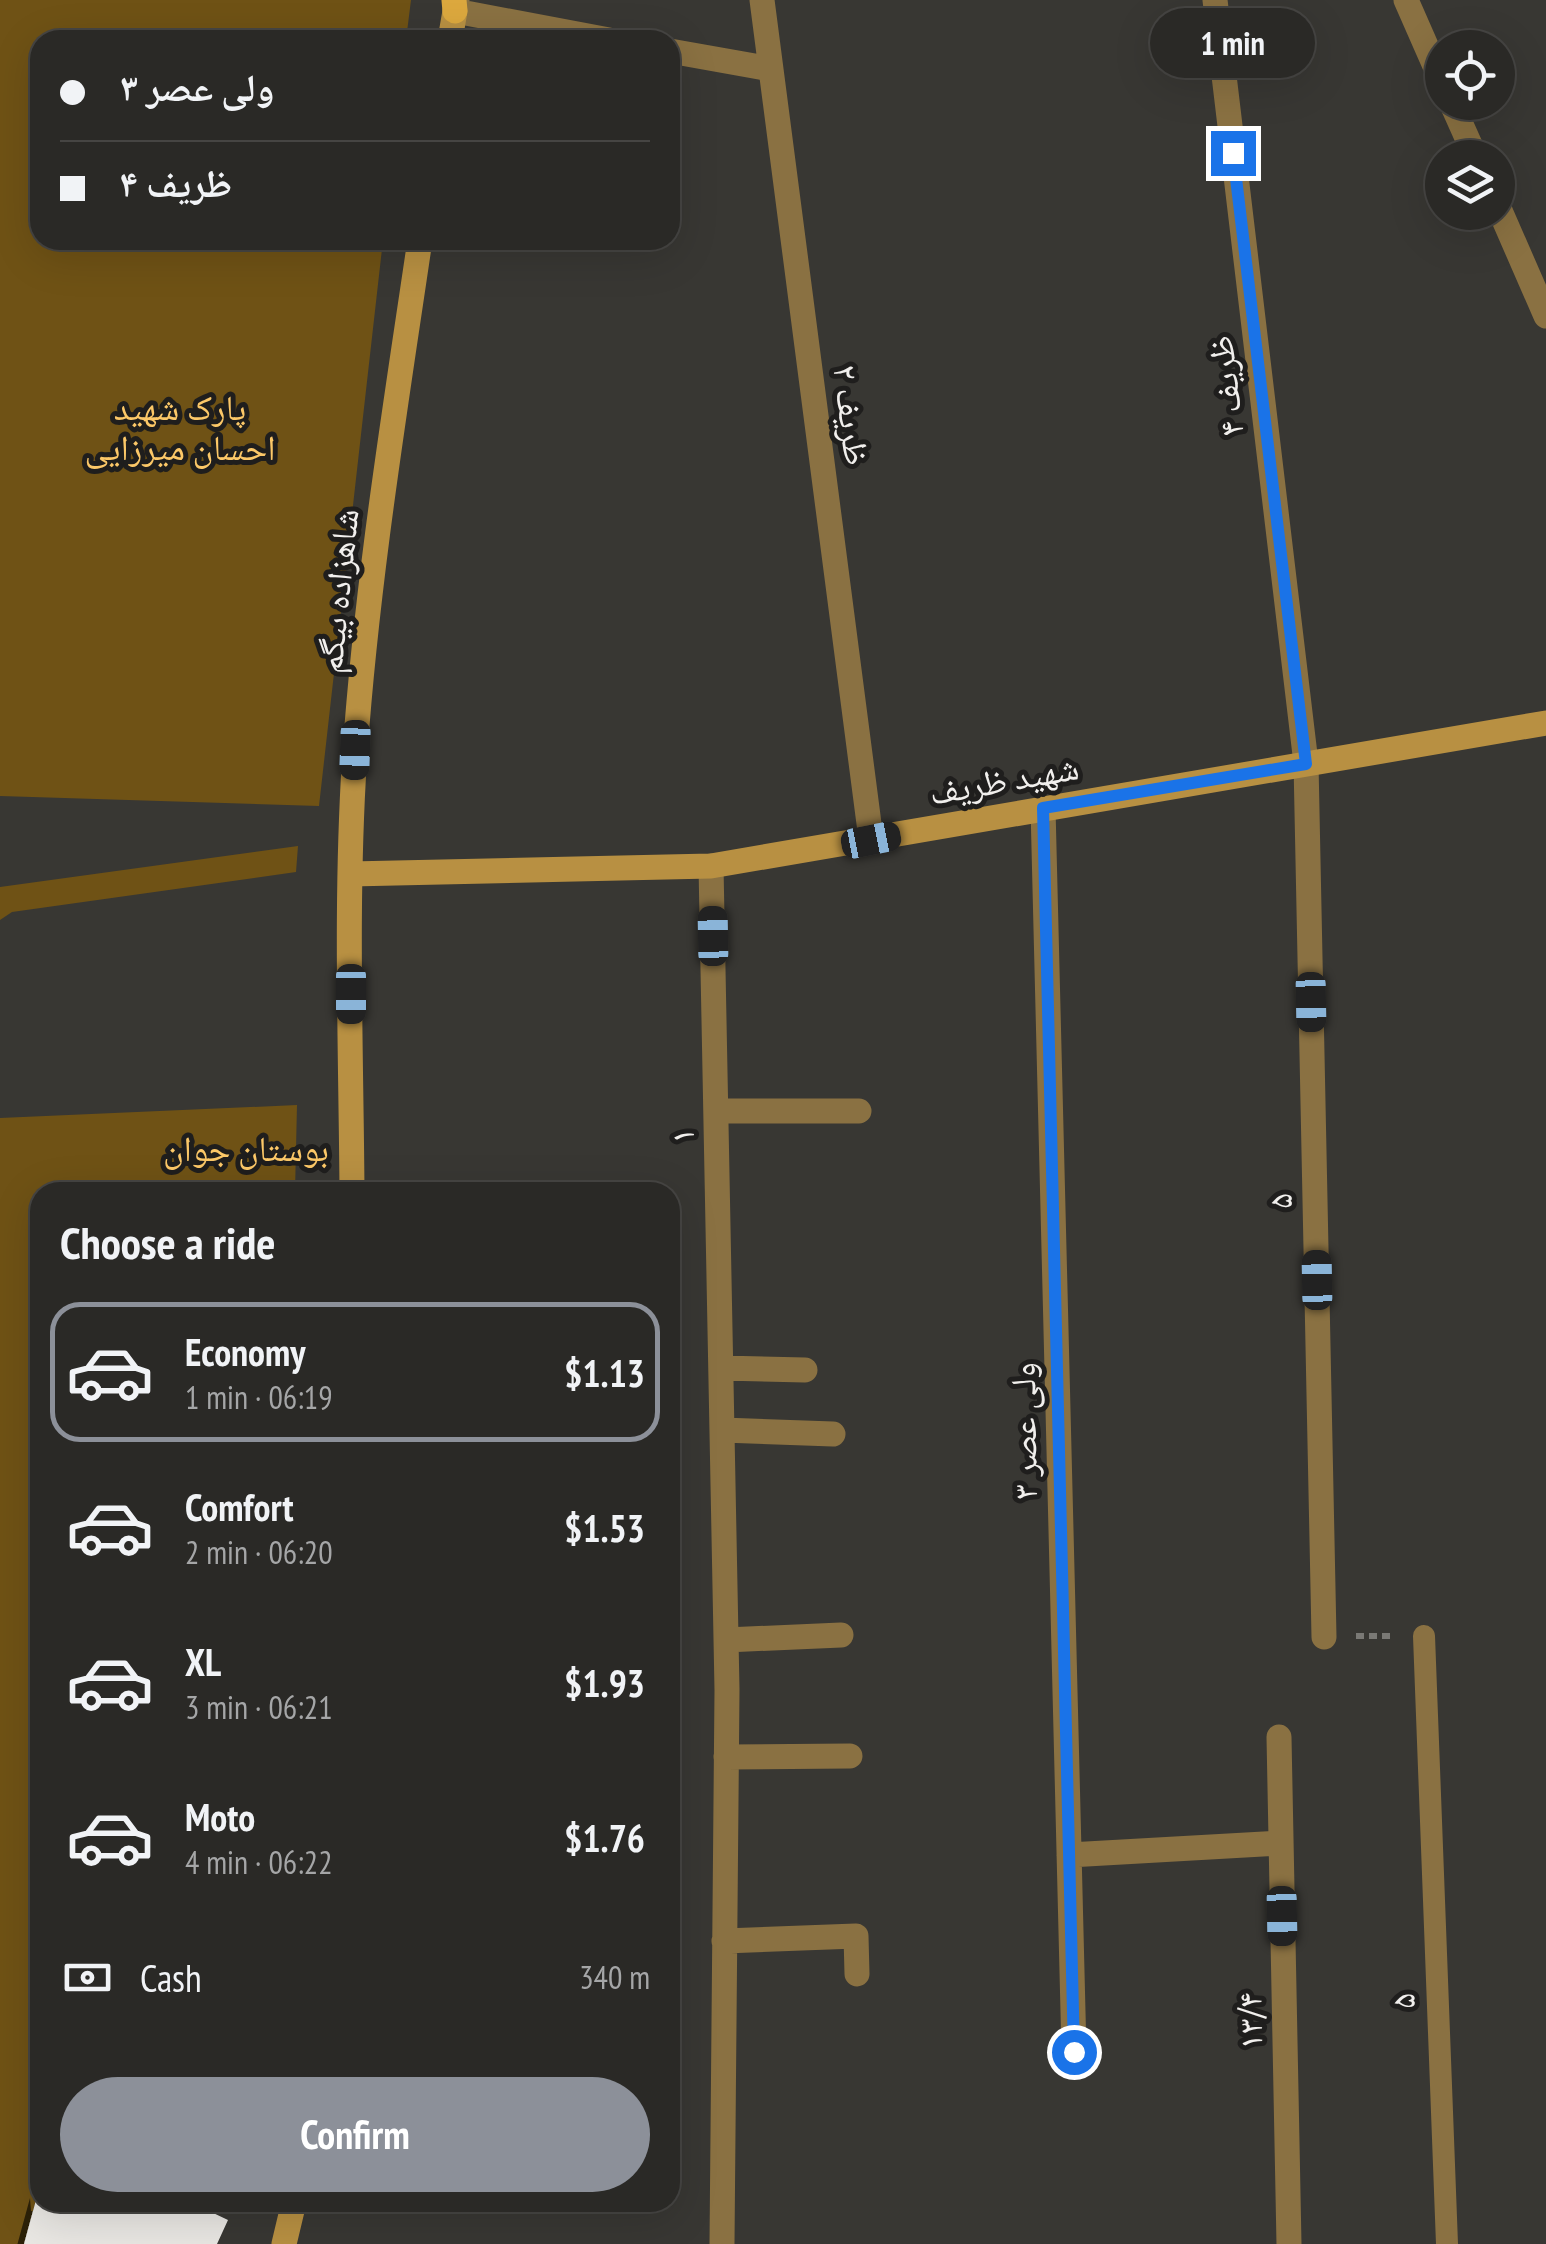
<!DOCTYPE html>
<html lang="en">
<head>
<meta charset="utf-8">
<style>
	:root { --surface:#2a2926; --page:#363532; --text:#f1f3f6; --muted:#a5a6a7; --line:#464543; --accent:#8c9099 }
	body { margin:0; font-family:"PT Sans Narrow","Noto Naskh Arabic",sans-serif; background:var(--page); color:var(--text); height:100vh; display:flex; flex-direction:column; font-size:38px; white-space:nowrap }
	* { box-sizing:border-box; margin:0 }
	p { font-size:32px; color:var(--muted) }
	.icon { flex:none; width:55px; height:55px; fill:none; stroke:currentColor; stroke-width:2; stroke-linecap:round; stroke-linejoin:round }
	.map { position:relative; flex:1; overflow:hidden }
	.drawer { position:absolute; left:30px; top:1182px; width:650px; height:1030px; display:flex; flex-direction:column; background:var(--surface); border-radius:30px; box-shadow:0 10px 40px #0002,0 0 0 2px var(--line) }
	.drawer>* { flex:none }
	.guide { position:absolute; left:30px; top:30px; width:650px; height:220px; border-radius:30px; box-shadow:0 10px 40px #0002,0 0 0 2px var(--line); display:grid; align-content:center; height:220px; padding:0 30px; background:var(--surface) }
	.buttons { position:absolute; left:1425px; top:30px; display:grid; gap:20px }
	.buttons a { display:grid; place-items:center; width:90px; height:90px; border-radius:50%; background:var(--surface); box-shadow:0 10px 40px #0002,0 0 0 2px var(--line); font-size:50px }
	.end { position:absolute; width:45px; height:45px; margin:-22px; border:12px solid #1a73e8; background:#fff; box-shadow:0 0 0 5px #fff }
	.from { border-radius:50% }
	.bubble { position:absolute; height:70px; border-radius:35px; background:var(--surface); box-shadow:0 10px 40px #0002,0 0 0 2px var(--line); font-size:32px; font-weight:700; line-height:70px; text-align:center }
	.car { position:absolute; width:30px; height:60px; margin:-30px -15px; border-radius:12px; box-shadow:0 0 8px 2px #0007; background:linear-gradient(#222 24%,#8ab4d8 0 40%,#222 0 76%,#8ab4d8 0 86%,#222 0) }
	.guide b { display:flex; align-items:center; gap:35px; height:95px; font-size:38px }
	.guide b+b { border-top:2px solid var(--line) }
	.guide i { width:25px; height:25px; background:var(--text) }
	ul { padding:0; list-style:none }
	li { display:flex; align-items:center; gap:30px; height:140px; margin:0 20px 15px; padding:0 10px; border:5px solid transparent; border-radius:30px }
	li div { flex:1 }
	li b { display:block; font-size:38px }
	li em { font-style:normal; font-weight:700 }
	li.active { border-color:var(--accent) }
	li>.icon { width:90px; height:90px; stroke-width:1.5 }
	h2 { padding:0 30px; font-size:45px; line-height:120px }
	.pay { display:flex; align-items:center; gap:25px; height:110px; padding:0 30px; font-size:38px }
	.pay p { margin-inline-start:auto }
	.action { display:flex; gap:20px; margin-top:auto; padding:20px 30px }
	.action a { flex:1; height:115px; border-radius:60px; background:var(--accent); color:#fff; font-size:40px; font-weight:700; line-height:115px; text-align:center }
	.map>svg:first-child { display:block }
</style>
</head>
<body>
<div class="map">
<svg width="1546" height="2244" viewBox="0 0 1546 2244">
	<defs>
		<filter id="shadow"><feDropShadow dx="-9" dy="9" stdDeviation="0" flood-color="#0009"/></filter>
	</defs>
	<rect width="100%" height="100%" fill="#383733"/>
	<path fill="#6f5215" d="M0,0H411L406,40H40V240H383L319,806L0,796Z
		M298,846L296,872L12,912L0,920V887Z
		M297,1105L295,1192H40V2185L24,2244H0V1118Z"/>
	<path fill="#e9e7e3" filter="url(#shadow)" d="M39,2189L40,2202H190L228,2220L217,2244H24Z"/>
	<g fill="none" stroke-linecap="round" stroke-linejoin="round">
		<path stroke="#7a7975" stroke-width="6" stroke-dasharray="8 5" stroke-linecap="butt" d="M1356,1636H1393"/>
		<path stroke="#8a7142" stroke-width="22" d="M1424,1636L1447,2244"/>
		<path stroke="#8a7142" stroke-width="25" d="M457,0L455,11L609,40
			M762,0L871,839
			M1215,0L1306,763L1324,1637
			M1406,0L1442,82
			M670,51L771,69
			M1451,102L1476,158
			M1498,206L1546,316
			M1043,808L1074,2052
			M711,866L727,1690L722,2244
			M716,1111H859
			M721,1368L805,1370
			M722,1430L833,1434
			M726,1640L841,1635
			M1279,1737L1289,2244
			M726,1757L850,1756
			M1069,1855L1281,1843
			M724,1941L856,1936L857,1974"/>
		<path stroke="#b89042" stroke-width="25" d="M450,40L455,11
			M350,874L711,866L1546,723
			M352,1192C351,1046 345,898 355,752C367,581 395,410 420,240
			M284,2244L294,2202"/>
		<path stroke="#dca83e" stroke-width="25" d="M454,0L455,11"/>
	</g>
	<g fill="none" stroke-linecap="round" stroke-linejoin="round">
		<path stroke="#1a73e8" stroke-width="12" d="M1074,2052L1043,808L1306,764L1233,153"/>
	</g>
	<g text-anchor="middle" stroke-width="10" stroke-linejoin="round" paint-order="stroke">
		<g font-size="35" fill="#f1efed" stroke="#1f1e1d">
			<text transform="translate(1226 386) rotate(-97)" y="12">ظریف ۴</text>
			<text transform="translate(851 415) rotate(83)" y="12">ظریف ۲</text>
			<text transform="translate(338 591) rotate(-84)" y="12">شاهزاده بیگم</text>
			<text transform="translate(1004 780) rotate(-10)" y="12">شهید ظریف</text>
			<text transform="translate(682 1136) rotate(-91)" y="12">۱</text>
			<text transform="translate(1280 1201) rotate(-91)" y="12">۵</text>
			<text transform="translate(1024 1431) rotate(-91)" y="12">ولی عصر ۳</text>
			<text transform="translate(1403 2001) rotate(-92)" y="12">۵</text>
			<text transform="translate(1250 2021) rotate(-91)" y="12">۱۳/۴</text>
		</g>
		<g font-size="35" fill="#fcc868" stroke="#1f1e1d">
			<text x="180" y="420">پارک شهید<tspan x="180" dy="40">احسان میرزایی</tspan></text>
			<text x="246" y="1161">بوستان جوان</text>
		</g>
	</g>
</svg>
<div class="buttons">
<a><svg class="icon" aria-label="locate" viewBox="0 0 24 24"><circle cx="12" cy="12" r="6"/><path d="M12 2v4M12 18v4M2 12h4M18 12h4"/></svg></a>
<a><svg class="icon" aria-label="layers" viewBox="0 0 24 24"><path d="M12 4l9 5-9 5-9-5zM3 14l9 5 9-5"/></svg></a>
</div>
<i class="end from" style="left:1074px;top:2052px"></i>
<i class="end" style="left:1233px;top:153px"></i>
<div class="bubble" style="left:1150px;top:8px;width:165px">1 min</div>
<i class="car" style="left:355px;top:750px;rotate:182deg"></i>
<i class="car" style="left:871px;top:840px;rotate:79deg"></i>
<i class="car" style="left:713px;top:936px;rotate:359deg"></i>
<i class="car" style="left:351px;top:994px;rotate:180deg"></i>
<i class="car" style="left:1311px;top:1002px;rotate:179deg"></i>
<i class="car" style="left:1317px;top:1280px;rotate:359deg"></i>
<i class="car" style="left:1282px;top:1916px;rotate:179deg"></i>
<div class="guide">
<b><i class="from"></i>ولی عصر ۳</b>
<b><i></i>ظریف ۴</b>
</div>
<section class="drawer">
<h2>Choose a ride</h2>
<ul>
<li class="active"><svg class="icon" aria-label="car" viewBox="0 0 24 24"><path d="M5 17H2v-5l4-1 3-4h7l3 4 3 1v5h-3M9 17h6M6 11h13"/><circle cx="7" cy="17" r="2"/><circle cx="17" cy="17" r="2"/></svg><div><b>Economy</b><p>1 min · 06:19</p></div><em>$1.13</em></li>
<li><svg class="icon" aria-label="car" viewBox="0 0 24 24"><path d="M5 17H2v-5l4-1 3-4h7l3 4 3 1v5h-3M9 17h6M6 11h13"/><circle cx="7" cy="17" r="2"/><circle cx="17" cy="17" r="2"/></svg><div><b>Comfort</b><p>2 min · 06:20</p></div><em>$1.53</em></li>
<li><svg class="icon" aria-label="car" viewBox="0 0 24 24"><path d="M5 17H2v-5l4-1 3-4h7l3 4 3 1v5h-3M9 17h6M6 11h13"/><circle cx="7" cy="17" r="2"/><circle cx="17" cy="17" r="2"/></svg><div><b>XL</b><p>3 min · 06:21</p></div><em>$1.93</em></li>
<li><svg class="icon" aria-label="car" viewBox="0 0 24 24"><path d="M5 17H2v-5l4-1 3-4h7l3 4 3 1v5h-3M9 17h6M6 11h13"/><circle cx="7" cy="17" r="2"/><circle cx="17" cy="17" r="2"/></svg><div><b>Moto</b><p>4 min · 06:22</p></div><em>$1.76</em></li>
</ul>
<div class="pay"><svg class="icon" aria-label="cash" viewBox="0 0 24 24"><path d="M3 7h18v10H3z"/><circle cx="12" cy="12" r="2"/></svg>Cash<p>340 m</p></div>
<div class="action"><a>Confirm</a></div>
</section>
</div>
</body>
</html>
